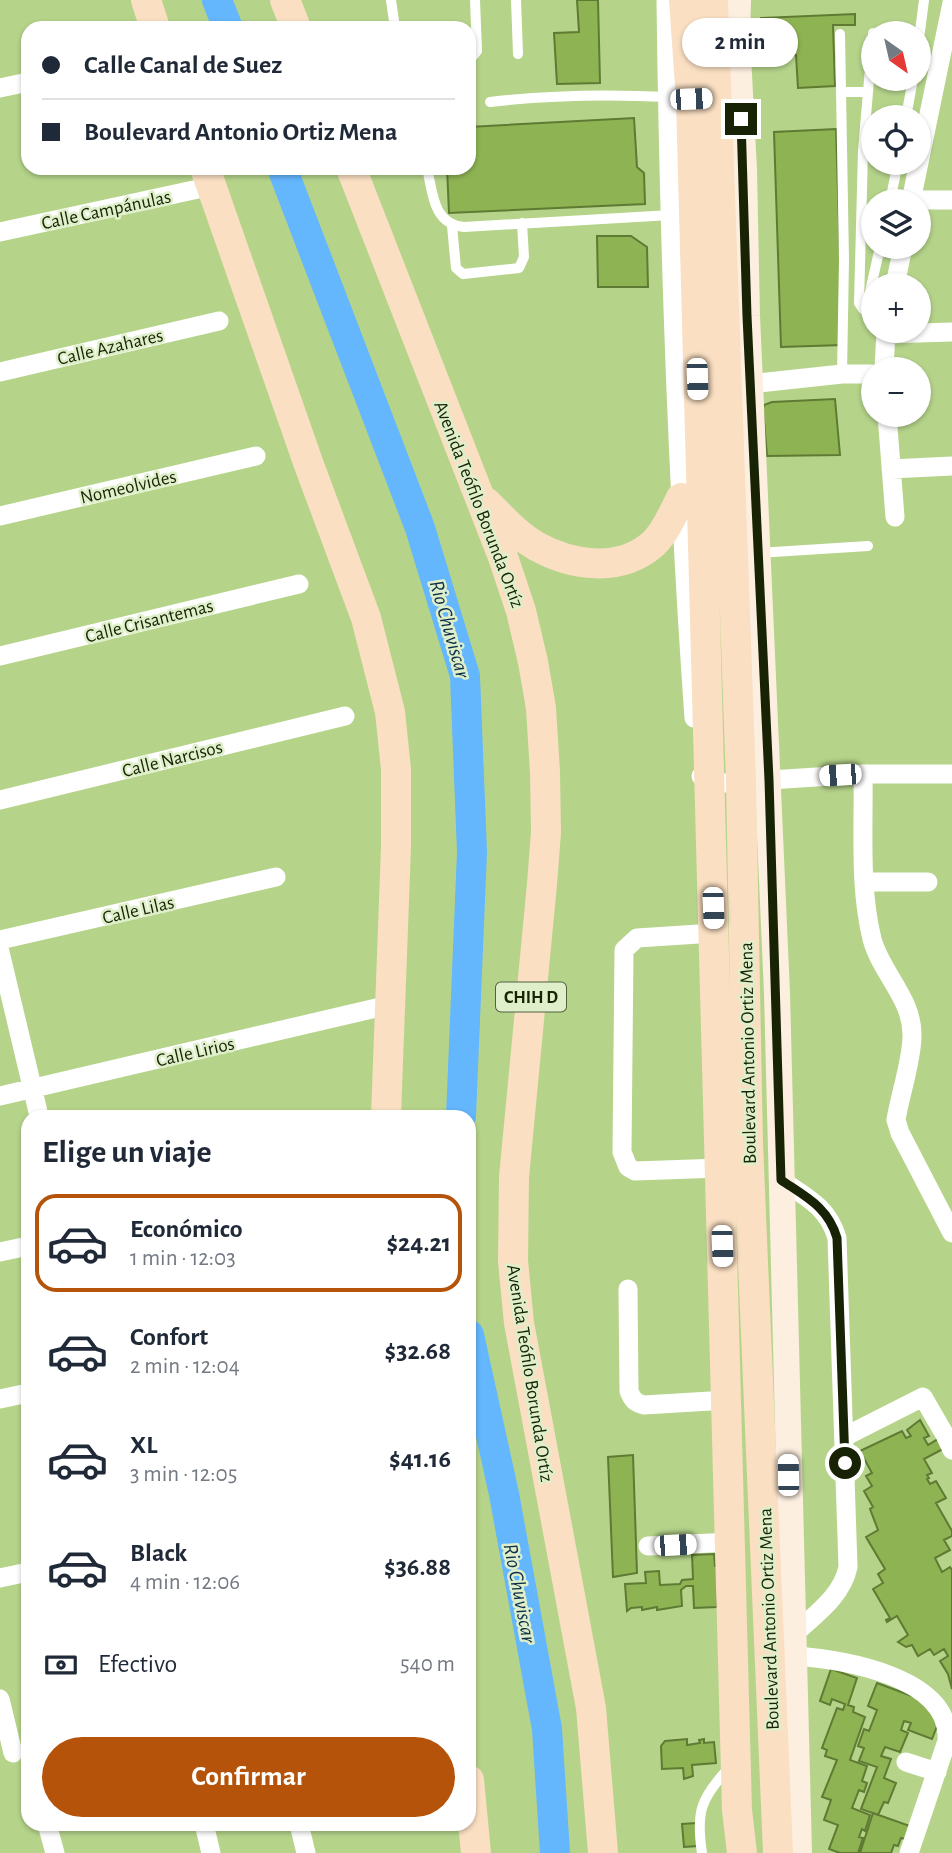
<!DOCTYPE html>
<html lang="es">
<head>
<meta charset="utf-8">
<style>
	:root { --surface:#fff; --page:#f2f2f3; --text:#1f2937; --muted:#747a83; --line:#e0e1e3; --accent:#b45309 }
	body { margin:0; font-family:"Alegreya Sans",sans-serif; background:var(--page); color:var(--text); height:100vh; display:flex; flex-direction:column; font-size:26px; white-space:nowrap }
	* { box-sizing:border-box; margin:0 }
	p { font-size:23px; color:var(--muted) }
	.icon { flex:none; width:38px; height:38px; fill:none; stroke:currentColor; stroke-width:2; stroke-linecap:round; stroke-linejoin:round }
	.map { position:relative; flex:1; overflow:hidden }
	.sheet { position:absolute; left:21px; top:1110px; width:455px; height:721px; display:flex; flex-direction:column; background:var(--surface); border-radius:21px; box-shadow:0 2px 5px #0004 }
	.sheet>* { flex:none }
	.top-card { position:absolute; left:21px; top:21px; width:455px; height:154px; border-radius:21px; box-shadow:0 2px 5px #0004; display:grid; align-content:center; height:154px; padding:0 21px; background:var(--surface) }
	.needle { width:46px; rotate:146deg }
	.buttons { position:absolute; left:861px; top:21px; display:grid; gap:14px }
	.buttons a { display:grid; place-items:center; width:70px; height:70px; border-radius:50%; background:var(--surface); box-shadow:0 2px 5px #0004; font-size:35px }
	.end { position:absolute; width:32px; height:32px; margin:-16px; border:9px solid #182305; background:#fff; box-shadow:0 0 0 4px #fff }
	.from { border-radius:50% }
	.bubble { position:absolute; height:49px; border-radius:24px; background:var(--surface); box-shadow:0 2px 5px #0004; font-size:23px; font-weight:700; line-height:49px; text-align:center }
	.car { position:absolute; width:21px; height:42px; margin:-21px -10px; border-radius:9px; box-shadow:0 0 5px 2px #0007; background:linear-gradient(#fff 24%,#345 0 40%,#fff 0 76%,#345 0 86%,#fff 0) }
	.top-card b { display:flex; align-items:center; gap:24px; height:66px; font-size:26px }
	.top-card b+b { border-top:2px solid var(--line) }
	.top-card i { width:18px; height:18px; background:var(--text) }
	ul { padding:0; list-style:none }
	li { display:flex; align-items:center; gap:21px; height:98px; margin:0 14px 10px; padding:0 7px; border:4px solid transparent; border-radius:21px }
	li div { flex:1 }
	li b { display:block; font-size:26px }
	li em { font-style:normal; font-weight:700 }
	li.selected { border-color:var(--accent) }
	li>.icon { width:63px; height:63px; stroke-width:1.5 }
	h2 { padding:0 21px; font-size:32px; line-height:84px }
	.pay { display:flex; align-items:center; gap:18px; height:77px; padding:0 21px; font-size:26px }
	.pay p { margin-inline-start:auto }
	.button { display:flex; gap:14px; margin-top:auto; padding:14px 21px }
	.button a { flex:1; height:80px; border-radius:42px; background:var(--accent); color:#fff; font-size:28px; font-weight:700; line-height:80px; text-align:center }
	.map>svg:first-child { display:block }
</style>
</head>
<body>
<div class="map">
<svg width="952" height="1853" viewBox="0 0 952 1853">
	<rect width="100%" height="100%" fill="#b5d48a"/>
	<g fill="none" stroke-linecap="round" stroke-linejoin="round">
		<path stroke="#64b6fd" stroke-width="30" d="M217,0L228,28
			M282,168L420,528L465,676L472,852L461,1116
			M469,1335L504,1494L547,1729L555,1853"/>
	</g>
	<path fill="#8eb353" stroke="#5f7a33" stroke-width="2" d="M577,0H598L600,83L557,84L554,33L579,32Z
		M855,14V25H833L835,86L798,88L796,55L763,57L761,18Z
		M469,117V127L634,118L637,167L644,173L645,204L449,213L447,168H469Z
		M836,129L843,345L781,347L774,132Z
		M597,236H631L647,247L648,287H598Z
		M835,399L840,455L767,456L763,409L764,405L772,402Z
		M920,1420L929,1436L924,1438L928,1445L938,1439L943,1449L924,1459L932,1473L927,1475L929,1478L927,1479L930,1484L936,1481L946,1498L936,1503L952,1531V1536L944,1540L950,1550L935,1558L942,1572L950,1567L952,1570V1689L948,1674L940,1661L948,1656L944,1649L934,1655L930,1649L918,1656L912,1645L906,1647L898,1642L908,1635L897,1616L887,1622L886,1620L890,1618L873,1589L883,1583L878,1574L885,1569L866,1537L878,1530L870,1509L873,1507L864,1491L872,1486L866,1476L872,1473L860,1451L902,1431L906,1438L911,1436L907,1430Z
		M633,1455L637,1573L613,1577L608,1457Z
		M714,1554L715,1566H719L717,1607L694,1608L693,1586H686L681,1590L682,1606L657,1610V1607L642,1610V1607L631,1608L627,1611L625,1584L646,1583L645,1572L659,1571L660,1585L680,1584L682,1580L693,1579L692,1555Z
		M831,1669L857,1678L848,1705L854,1707L853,1712L865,1717L850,1760L867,1766L862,1781L867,1783L864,1792L859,1790L852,1808L870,1815L865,1831L862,1829L859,1837L863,1838L858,1853H840L829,1849L838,1825L824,1820L831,1800L822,1797L837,1760L825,1756L827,1750L822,1748L837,1708L843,1710L845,1704L832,1699L830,1705L820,1701Z
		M877,1683L920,1699L941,1716L932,1739L908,1730L911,1723L904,1721L901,1730L908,1733L900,1752L885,1747L881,1756L891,1759L884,1778L896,1783L888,1803L884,1802L878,1815L861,1809L877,1767L859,1761L864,1748L858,1746L864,1729L869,1731L877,1710L868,1706Z
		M687,1739V1745L700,1743L699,1740L704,1739V1743L714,1742L716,1763L692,1765L693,1776L684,1779L683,1768L662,1769L661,1746L665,1741Z
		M873,1813L910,1826L905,1839L901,1838L898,1846L894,1845L891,1853H860Z
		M696,1823L698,1846L684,1847L682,1824Z"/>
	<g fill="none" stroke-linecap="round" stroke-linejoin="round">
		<path stroke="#fff" stroke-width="10" d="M391,0L395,28
			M516,0L518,54
			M873,33L863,151L859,303L863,309L867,305L880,247
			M840,34L844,260L842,374
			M919,39L924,0
			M469,61L477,51L475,0
			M841,92H868
			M490,102C550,95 608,94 668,97
			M906,117L913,79
			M427,168C433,194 433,224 464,227L671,215
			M890,201L898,163
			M452,226L456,268L463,274L519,268L524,257L522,223
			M759,553L868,546
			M702,1853C696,1813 700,1799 728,1769"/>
		<path stroke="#fff" stroke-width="19" d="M666,0C669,240 677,479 694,718
			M0,88L28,82
			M911,200H952
			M911,201L952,3
			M0,232L212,186
			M895,285L903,247
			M886,334L952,332
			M884,369L886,331
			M0,372L219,321
			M740,385L842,374H873
			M887,415L895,517
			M891,469L952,466
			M0,516L256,456
			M0,656L299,584
			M863,774C864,828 859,886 872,939C881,973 913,999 912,1036C912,1060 900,1095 896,1120L900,1133L952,1233
			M701,776L709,784L863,774H952
			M0,800L345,716
			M865,882H928
			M714,933L637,938L624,950L622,1152L628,1167L635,1171L720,1168
			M0,940L276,877
			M0,952L39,1116
			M0,1096L389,1005
			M781,1180C806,1197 828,1207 837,1238L848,1567C842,1597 813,1616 792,1636
			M0,1252L28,1246
			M628,1289L629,1391C632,1399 635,1403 644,1405L727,1400
			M0,1399L28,1393
			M844,1437L923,1397L945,1435L952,1450
			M648,1546L731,1542
			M0,1578L28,1572
			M793,1656C840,1659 952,1676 947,1741L909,1853
			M0,1699L13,1753
			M906,1762L937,1772
			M47,1824L55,1853
			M204,1824L211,1853
			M299,1824L306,1853"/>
		<path stroke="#fdefe0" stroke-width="26" d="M738,0L737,37L744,170L747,316L777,993L799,1853"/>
		<path stroke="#fadfc2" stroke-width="30" d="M146,0L155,28
			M285,0L296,28
			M684,0L691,99L737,1810L742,1853
			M713,0L741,782L748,1144L778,1853
			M205,168L309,465L366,618L390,712L396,769V847L386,1116
			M351,168L503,557L521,611L533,662L541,708L545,772L546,832L542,884L514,1177L513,1261L519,1323L591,1708L603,1853
			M487,503C502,518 517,535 536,546C572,566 620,573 653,544C666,532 673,513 681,498
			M469,1780L476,1853"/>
	</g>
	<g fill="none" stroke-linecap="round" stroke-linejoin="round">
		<path stroke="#182305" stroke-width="9" d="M741,119L747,316L769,780L781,1180C806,1197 828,1207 837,1238L845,1463"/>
	</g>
	<g text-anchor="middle" stroke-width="5" stroke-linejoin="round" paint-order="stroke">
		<rect fill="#deefca" stroke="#536040" stroke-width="2" x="496" y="982.5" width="70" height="29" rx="5"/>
		<g font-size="18" font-weight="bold" fill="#182305">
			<text x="531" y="1003">CHIH D</text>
		</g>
		<g font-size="19" fill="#182305" stroke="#deefca">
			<text transform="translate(106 209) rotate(-12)" y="7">Calle Campánulas</text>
			<text transform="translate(110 346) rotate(-13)" y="7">Calle Azahares</text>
			<text transform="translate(128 486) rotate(-13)" y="7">Nomeolvides</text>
			<text transform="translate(480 504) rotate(69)" y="7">Avenida Teófilo Borunda Ortíz</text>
			<text transform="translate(149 620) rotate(-14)" y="7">Calle Crisantemas</text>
			<text transform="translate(172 758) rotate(-14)" y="7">Calle Narcisos</text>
			<text transform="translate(138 909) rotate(-13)" y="7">Calle Lilas</text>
			<text transform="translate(195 1051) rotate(-13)" y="7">Calle Lirios</text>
			<text transform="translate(747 1053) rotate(-91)" y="7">Boulevard Antonio Ortiz Mena</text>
			<text transform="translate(531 1373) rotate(81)" y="7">Avenida Teófilo Borunda Ortíz</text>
			<text transform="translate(768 1619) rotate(-92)" y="7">Boulevard Antonio Ortiz Mena</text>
		</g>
		<g font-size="21" font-style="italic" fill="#0c2f4b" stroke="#deefca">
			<text transform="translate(450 629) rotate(74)" y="7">Rio Chuviscar</text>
			<text transform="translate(520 1593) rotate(79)" y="7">Rio Chuviscar</text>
		</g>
	</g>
</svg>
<div class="buttons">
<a><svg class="needle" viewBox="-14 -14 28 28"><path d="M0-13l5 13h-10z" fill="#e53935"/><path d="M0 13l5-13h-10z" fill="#747a83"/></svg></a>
<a><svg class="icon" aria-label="locate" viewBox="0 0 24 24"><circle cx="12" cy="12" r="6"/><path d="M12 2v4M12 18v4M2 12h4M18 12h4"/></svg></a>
<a><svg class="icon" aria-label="layers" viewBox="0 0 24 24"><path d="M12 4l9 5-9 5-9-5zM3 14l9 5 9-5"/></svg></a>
<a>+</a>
<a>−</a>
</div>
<i class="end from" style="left:845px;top:1463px"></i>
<i class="end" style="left:741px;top:119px"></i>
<div class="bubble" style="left:682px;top:18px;width:116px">2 min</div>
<i class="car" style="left:691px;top:99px;rotate:88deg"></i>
<i class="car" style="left:697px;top:379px;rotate:178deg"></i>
<i class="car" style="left:840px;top:775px;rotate:266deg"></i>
<i class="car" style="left:713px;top:908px;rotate:178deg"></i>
<i class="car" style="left:722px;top:1246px;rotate:178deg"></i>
<i class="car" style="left:788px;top:1475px;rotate:359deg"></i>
<i class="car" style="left:675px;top:1545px;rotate:87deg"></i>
<div class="top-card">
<b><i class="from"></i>Calle Canal de Suez</b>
<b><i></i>Boulevard Antonio Ortiz Mena</b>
</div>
<section class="sheet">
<h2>Elige un viaje</h2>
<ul>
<li class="selected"><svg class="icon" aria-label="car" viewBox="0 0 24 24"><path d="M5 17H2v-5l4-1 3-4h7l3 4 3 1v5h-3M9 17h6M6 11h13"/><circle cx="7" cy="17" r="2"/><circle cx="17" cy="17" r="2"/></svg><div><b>Económico</b><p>1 min · 12:03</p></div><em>$24.21</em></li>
<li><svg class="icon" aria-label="car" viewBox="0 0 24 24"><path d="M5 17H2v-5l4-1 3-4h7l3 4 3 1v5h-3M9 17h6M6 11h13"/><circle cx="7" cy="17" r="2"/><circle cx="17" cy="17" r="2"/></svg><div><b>Confort</b><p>2 min · 12:04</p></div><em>$32.68</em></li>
<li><svg class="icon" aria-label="car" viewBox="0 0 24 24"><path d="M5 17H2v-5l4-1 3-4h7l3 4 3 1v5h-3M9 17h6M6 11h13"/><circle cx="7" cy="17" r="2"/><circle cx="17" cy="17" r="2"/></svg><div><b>XL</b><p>3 min · 12:05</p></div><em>$41.16</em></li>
<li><svg class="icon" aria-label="car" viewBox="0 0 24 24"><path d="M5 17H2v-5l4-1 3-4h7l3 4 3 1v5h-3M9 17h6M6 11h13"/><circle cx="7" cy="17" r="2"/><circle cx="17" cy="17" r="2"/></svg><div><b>Black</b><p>4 min · 12:06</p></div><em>$36.88</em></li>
</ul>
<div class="pay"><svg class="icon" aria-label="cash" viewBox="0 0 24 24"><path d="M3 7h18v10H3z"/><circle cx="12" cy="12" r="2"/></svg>Efectivo<p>540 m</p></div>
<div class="button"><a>Confirmar</a></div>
</section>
</div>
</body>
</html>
